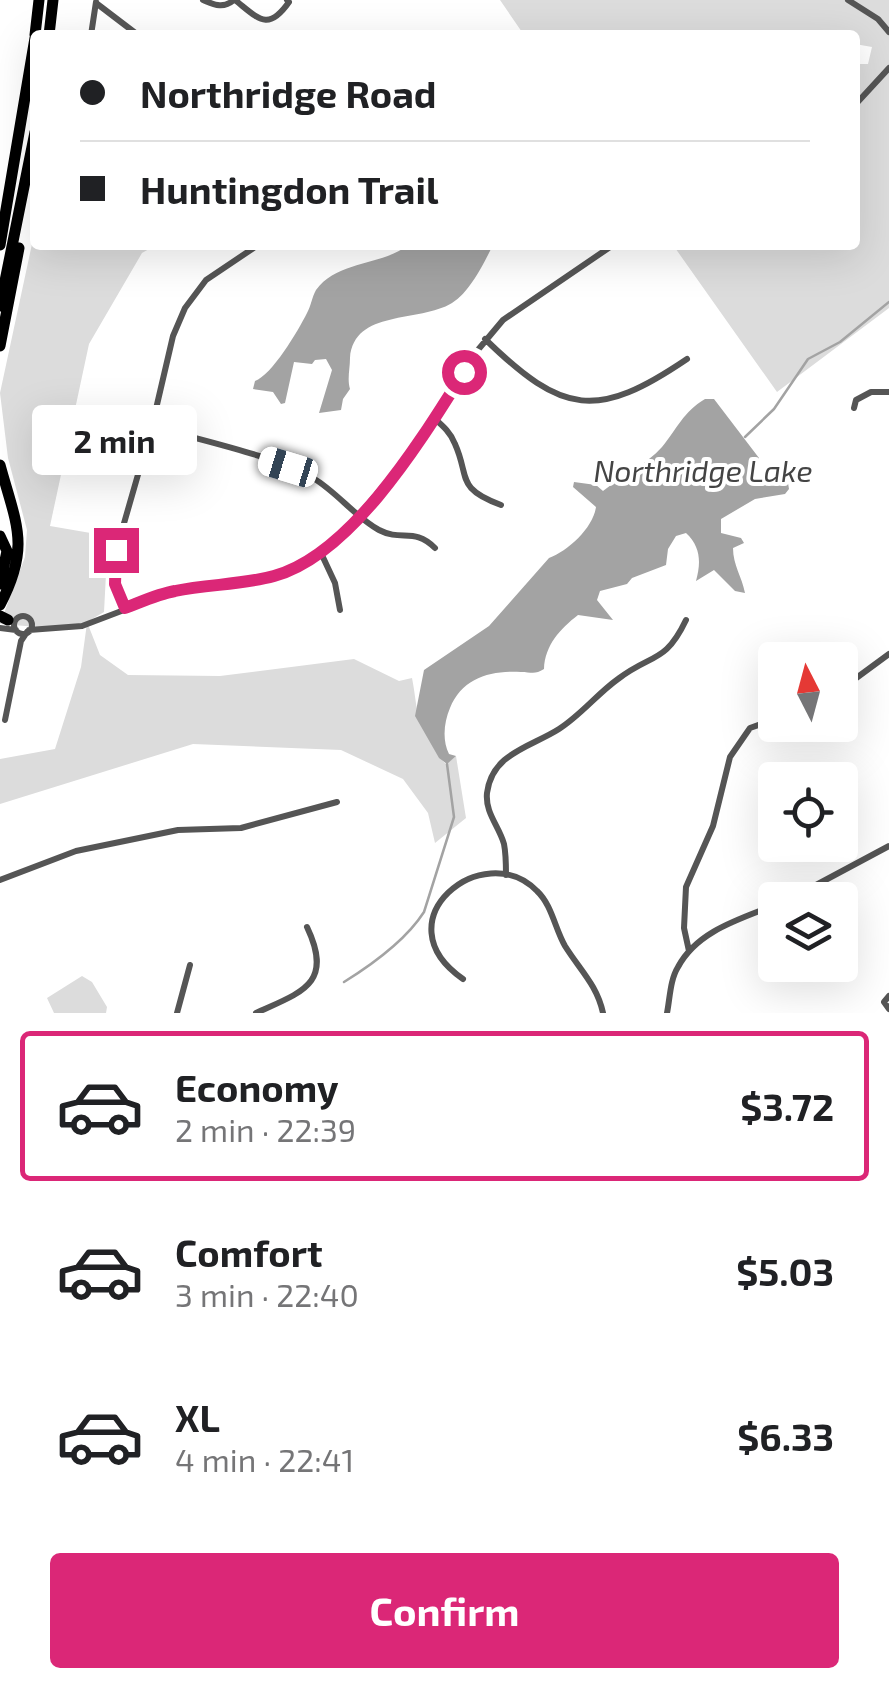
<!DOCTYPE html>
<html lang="en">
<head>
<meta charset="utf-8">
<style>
	:root { --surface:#fff; --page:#f6f6f6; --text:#202124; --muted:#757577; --line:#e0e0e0; --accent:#db2777 }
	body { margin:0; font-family:"Exo 2",sans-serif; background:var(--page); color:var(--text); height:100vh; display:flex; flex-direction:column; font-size:38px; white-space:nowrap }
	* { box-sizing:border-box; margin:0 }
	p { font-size:32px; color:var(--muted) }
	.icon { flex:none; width:55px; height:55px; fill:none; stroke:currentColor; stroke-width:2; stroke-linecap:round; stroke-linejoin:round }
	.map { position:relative; height:1013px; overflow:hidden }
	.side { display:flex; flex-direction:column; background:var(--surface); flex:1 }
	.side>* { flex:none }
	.banner { position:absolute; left:30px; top:30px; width:830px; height:220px; border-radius:10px; box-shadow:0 10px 40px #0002; display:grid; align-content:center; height:220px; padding:0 50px; background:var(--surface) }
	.needle { width:65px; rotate:354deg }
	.controls { position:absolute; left:758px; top:642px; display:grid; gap:20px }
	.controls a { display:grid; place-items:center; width:100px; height:100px; border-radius:10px; background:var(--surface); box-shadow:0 10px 40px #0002; font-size:50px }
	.end { position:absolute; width:45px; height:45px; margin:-22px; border:12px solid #db2777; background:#fff; box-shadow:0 0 0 5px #fff }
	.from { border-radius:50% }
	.bubble { position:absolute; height:70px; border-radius:10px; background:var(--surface); box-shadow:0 10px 40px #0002; font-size:32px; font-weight:700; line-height:70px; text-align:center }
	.car { position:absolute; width:30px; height:60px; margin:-30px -15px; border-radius:12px; box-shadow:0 0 8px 2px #0007; background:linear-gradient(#fff 24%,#345 0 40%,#fff 0 76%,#345 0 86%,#fff 0) }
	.banner b { display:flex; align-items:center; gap:35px; height:95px; font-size:38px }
	.banner b+b { border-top:2px solid var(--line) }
	.banner i { width:25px; height:25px; background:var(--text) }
	ul { padding:18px 0 0; list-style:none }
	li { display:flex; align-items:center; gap:30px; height:150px; margin:0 20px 15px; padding:0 30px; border:5px solid transparent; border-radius:10px }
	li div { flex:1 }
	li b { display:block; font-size:38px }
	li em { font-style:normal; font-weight:700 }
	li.on { border-color:var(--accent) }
	li>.icon { width:90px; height:90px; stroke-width:1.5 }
	.action { display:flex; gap:20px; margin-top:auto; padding:20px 50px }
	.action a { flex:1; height:115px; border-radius:10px; background:var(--accent); color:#fff; font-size:40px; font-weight:700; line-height:115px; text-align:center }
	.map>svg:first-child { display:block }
</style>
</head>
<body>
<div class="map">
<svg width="889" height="1013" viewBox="0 0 889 1013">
	<rect width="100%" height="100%" fill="#fff"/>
	<path fill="#dcdcdc" d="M500,0H889V308L777,392L673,245H855V64H868L872,47L855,44V35H524Z
		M35,230V245H156L142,253L89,344L50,526L108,536L104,612L87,622L100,655L128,675L220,676L354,659L399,681L412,678C418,709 414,716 432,743C437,752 438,757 446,764L456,756L466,818L435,843L428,813L403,779L341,750L193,744L0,804V759L55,749L81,667L87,623L51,628L0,624L25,557L27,530L8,458L0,393Z
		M82,976L92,982L107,1007L106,1013H54L47,998Z"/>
	<path fill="#a3a3a3" d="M408,245H493C484,263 470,292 452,303C419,323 354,309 350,358C350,369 347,379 350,389L343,399L341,410L319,413L332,370L326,359L315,360L312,364L294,362L285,403L281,404L273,392L253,389L255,381C272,375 298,331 307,313C311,306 312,297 316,290C338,260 382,266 408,245Z
		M705,399H714L759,458L754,464L756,477H778L788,483L789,489L785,494L755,499L721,519V533L741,538L744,543L733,548C733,565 742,577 745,593L735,591L714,570L696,581C701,563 701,547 686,533L676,536L668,549L666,565L632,578L627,584L600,591L597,600L613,620L578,615C560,629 545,645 544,669C535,675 531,672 521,672C491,670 462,678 450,708C444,722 442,740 449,754L456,756L447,764L439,758L415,716L424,670L489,626L549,558C568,551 593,528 596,507L573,487L574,482L596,485L603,491C622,476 646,465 662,447C677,429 683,412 705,399Z"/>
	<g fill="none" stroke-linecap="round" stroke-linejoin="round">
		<path stroke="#a3a3a3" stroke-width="2.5" d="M745,437L774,409L808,359L840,342L889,302
			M344,982C373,964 406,940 424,912L454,817L447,764"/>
		<path stroke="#555" stroke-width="6" d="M203,0C215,5 223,9 234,0
			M235,0C259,19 268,32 289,2L287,0
			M848,0L878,19L889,32
			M96,3L138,35
			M91,35L96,2
			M855,105L889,68
			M485,339C563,415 597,420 687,359
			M854,408L856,400L871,392H889
			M435,419C443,426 451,433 455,444C470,477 455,488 501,505
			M152,426C198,440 273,455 313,478C337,492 355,517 379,530C402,542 414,527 435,548
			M321,553L335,583L340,610
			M125,608L115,584L114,558L152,426L173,336L185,308L206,280L258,245
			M14 625a9 9 0 1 1 18 0a9 9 0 1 1-18 0Z
			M0,628L16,630
			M29,630L82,626L174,591L273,576L321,553L342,535L397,470L431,425L472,357L503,320L613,245
			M840,690L889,654
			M5,720L21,641L27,632
			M506,875C506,864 506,854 504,844C499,826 485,813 487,793C492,753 531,747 559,729C581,715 597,694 618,679C652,653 665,664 686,620
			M0,880L76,851L178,830L241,828L337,802
			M788,900L889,846
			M689,951L684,928L686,887L713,826L730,757L750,728L775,719
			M463,979C379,921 483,836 537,891C552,905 555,929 565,946C580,970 597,985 603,1013
			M889,996L884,1002L889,1009
			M177,1013L190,965
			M256,1013C302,992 334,984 307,927
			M667,1013C670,998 670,980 678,967C697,931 740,919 775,905"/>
		<path stroke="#000" stroke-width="11" d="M35,35L39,0
			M49,35L53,0
			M0,245L35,38
			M0,306L35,132
			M0,346L19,248
			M0,465C16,524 31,546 0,605
			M0,536L7,551L0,584
			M0,616L8,620"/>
	</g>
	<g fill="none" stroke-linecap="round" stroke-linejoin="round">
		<path stroke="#db2777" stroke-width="12" d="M116,550L115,584L125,608C141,602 158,594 175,591C208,584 242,585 274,576C352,555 423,437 464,372"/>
	</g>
	<g text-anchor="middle" stroke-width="8" stroke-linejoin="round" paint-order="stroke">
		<g font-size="30" font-style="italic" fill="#444" stroke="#fff">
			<text x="703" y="482">Northridge Lake</text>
		</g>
	</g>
</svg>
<div class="controls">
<a><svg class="needle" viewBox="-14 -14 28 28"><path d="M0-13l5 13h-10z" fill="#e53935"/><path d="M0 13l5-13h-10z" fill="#757577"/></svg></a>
<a><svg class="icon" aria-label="locate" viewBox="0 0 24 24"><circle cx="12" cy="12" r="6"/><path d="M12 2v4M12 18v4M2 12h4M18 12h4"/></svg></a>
<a><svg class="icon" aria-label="layers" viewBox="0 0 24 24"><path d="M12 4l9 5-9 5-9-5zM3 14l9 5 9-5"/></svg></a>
</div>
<i class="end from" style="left:464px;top:372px"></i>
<i class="end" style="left:116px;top:550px"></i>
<div class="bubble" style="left:32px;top:405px;width:165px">2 min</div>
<i class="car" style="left:288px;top:467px;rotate:287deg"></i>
<div class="banner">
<b><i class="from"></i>Northridge Road</b>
<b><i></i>Huntingdon Trail</b>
</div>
</div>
<section class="side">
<ul>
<li class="on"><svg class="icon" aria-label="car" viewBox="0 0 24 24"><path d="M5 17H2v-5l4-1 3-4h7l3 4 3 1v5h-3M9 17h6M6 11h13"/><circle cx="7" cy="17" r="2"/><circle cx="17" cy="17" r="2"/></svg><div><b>Economy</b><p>2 min · 22:39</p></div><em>$3.72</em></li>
<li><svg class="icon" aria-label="car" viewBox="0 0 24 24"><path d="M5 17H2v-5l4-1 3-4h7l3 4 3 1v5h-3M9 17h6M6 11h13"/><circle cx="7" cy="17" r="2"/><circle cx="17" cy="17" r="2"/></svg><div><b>Comfort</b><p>3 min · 22:40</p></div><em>$5.03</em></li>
<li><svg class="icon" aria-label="car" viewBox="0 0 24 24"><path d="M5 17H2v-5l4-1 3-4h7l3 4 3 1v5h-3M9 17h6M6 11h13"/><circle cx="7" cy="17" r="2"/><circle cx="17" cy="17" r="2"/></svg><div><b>XL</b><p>4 min · 22:41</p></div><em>$6.33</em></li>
</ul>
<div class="action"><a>Confirm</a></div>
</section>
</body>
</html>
